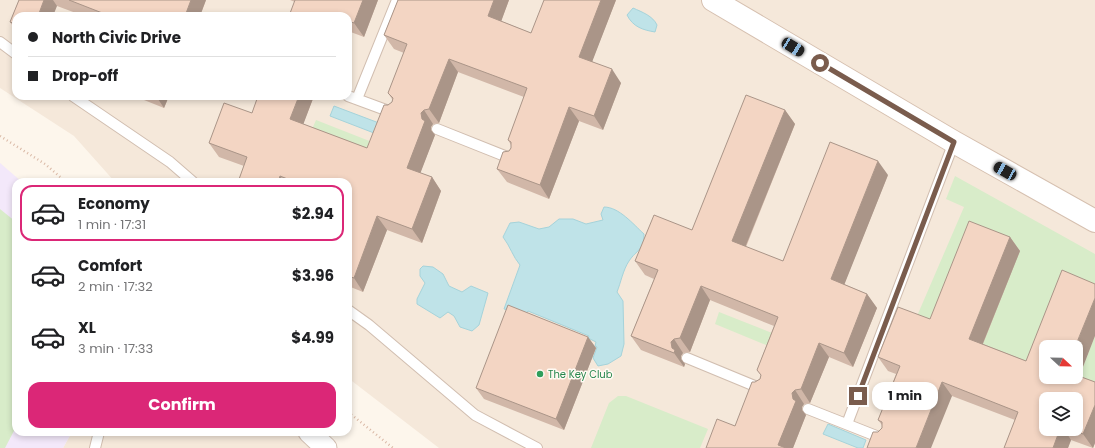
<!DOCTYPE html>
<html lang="en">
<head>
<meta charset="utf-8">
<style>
	:root { --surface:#fff; --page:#f2f2f2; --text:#202124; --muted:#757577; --line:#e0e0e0; --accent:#db2777 }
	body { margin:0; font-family:Poppins,sans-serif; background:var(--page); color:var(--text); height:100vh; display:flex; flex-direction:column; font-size:15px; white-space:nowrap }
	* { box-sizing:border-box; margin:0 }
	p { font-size:13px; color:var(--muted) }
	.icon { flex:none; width:22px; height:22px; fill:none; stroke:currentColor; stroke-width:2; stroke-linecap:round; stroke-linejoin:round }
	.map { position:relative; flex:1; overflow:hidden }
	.sheet { position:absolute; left:12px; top:178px; width:340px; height:258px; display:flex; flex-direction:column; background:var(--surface); border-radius:12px; box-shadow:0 2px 6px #0003 }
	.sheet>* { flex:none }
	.top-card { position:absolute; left:12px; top:12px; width:340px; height:88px; border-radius:12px; box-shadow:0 2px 6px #0003; display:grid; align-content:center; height:88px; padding:0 16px; background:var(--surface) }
	.needle { width:26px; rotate:112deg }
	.buttons { position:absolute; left:1039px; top:340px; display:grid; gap:8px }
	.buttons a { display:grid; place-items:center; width:44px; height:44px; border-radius:8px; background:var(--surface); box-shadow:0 2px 6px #0003; font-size:20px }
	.end { position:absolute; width:18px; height:18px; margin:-9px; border:5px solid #7a5c4d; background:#fff; box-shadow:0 0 0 2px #fff }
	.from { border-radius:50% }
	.bubble { position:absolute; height:28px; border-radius:12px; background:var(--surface); box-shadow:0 2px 6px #0003; font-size:13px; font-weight:700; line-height:28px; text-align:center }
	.car { position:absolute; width:12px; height:24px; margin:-12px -6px; border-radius:5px; box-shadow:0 0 3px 1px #0007; background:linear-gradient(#222 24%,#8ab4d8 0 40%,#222 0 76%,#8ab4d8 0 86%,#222 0) }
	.top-card b { display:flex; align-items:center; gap:14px; height:38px; font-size:15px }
	.top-card b+b { border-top:1px solid var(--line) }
	.top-card i { width:10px; height:10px; background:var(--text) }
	ul { padding:7px 0 0; list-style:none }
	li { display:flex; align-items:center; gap:12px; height:56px; margin:0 8px 6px; padding:0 8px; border:2px solid transparent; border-radius:12px }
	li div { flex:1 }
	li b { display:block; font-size:15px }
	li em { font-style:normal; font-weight:700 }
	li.current { border-color:var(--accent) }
	li>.icon { width:36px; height:36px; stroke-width:1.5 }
	.button { display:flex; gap:8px; margin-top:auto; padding:8px 16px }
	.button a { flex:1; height:46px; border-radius:12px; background:var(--accent); color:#fff; font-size:16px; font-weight:700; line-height:46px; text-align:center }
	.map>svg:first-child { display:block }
</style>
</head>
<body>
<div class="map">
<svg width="1095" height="448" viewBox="0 0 1095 448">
	<rect width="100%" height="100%" fill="#fdf6ec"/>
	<path fill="#f5e8da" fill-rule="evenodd" d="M0,0H1095V448H439L348,378V182H115L74,136L0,88ZM16,16H348V96H16ZM1046,347H1076V377H1046ZM1046,399H1076V429H1046Z
		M72,432H309L326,448H63Z"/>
	<path fill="#f3e8fa" d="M0,163L22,182H16V432H72L63,448H0Z"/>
	<path fill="#d8ecc9" d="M316,120L372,142L367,157L310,134Z
		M955,176L1095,254V294L1046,347L1036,375L979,353L1019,251L940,333L914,323L964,207L946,199Z
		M0,209L16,222V427L5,448H0Z
		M719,312L777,335L771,347L715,324Z
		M1095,336V392L1076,385Z
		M618,396H626L708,429L700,448H591L609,403Z"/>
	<path fill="#bfe3e8" stroke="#a5d3da" d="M633,8C642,12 653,16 657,25L655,32C643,30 633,27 627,15Z
		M334,106L379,123L374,133L330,116Z
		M604,207C619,207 633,224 644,234C644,251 637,249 629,261C623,270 621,282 617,292L623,301L624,344L621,356L608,364L598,366L593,358L597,347L595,346L596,342L588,338L589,336L528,311L526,314L504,309L520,265C513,257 510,246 503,237L510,223L519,222L539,229L549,227L559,219H573L586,224L603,220L601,214Z
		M423,266L433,267L443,274L449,286L462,292L471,286L488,293L479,325L472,331L460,327L454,316L448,312L440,318L417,304V299L425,283L420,276V269Z
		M828,424L866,440L863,448H858L823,434Z"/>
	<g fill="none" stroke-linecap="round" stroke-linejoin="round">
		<g stroke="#d1beb0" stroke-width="12">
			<path id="lane" d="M0,42L16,54
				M73,96L170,162L193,182
				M348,96L394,113
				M357,99L397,0
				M437,129L515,160
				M348,310L369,325L475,415L537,448
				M687,358L762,389
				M808,409L884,439
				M847,424L954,142
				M95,448L99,432"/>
		</g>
		<g stroke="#d1beb0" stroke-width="23">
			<path id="street" d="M309,432L326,448"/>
		</g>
		<g stroke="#d6c0b0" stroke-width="24">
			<path id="secondary" d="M713,0L954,142L1095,221"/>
		</g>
		<path stroke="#d9b8a5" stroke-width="2.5" stroke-dasharray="1 3" stroke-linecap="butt" d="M0,136L45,164L66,182
			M348,412L393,448"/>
		<use href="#lane" stroke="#fff" stroke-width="10"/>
		<use href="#street" stroke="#fff" stroke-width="21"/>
		<use href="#secondary" stroke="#fff" stroke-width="22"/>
	</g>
	<path fill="#d1b7a8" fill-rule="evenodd" d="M19,0H206L200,16H84L57,6L16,16V30L10,22Z
		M290,0H378L364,37L348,31V16H289L295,2Z
		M398,0H509L501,21L531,33L616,0L592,61L621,83L603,130L579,121L549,199L507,182L497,169L511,148V145L508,140L524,97L458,72L439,123L433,124L431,127V130L435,135L420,173L432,177L441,191L422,243L387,230L363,292L348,286V182H238L244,166L219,157L209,143L252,113L258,96H314L303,124L367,148L388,105L392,102V99L388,93L404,53L394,49L384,35Z
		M134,96H169L164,108Z
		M785,110L795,124L746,247L783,261L888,175L844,284L867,294L877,308L853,367L829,357L810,403L804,404L802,407V410L806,415L793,448H706L735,426L755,382L760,379L761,375L757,370L774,326L710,300L690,352L683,353L681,356V359L685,364L684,367L641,350L631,336L654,279L645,275L635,261L692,230Z
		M1010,237L1020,251L983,344L1026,361L1079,376L1095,382V443L1093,448L1071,440L1068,448H1004L1015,420L952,396L878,432L882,428V425L878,420L896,374L888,371L878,357L930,319ZM1076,399V429H1046Z
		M588,337L596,348L564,430L484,399L476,388Z"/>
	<path fill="#aa9588" d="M44,0H53L57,6L53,16H38Z
		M191,0H206L200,16H185Z
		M363,0H378L364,37L354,23Z
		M494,0H509L498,30L488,16Z
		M601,0H616L589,70L579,57Z
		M449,59L458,72L439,123L429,109Z
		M612,69L621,83L603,130L594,116Z
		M156,96H169L164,108Z
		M299,96H314L300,133L290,119Z
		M569,107L579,121L549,199L540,185Z
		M424,110L433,124L431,127V130L435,135L417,182L407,168L422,119L421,113Z
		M785,110L795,124L742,255L732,241Z
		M878,161L888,175L841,293L831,279Z
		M280,176L284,182H278Z
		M432,177L441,191L422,243L412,229Z
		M377,216L387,230L363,292L354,278Z
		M1010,237L1020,251L979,353L969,339Z
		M701,286L710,300L690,352L680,338Z
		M867,294L877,308L853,367L844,353Z
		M1095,298V336L1076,385V347H1075Z
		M588,337L596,348L564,430L556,419Z
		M674,339L683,353L681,356V359L685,364L684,367L674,353L672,348L671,342Z
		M819,343L829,357L810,403L801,389Z
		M942,382L952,396L931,448H916Z
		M795,390L804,404L802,407V410L806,415L793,448H781L778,445L793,399L792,393Z
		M1095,405V443L1093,448L1083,434Z
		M1060,429H1064L1071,440L1068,448H1053Z"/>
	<path fill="#f3d5c3" stroke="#aa9588" d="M19,0H44L38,16H16V24L10,22Z
		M69,0H191L185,16H110Z
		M295,0H363L354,23L348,21V16H335L330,14L329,16H289Z
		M398,0H494L488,16L531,33L544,0H601L579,57L612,69L594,116L569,107L540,185L497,169L503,152L509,151L511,148V142L508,140L527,88L449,59L429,109L424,110L421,113L422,119L425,121L407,168L432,177L412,229L377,216L354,278L348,276V182H295L280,176L278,182H238L247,157L209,143L224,103L252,113L258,96H299L290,119L367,148L384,105H388L392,102L393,98L388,93L407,44L384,35Z
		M746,95L785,110L732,241L783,261L830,142L878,161L831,279L867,294L844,353L819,343L801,389L795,390L792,393L793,399L796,401L778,445L786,448H706L717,419L735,426L752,382H755L760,379L761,375L757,370L778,317L701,286L680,338L674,339L671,342L672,348L675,350L674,353L631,336L658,270L635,261L654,215L692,230Z
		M969,221L1010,237L969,339L1026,361L1062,270L1095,284V298L1075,347H1046V377H1076V375L1095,382V405L1083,434L1070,429H1076V399H1046V429H1060L1053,448H1004L1018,412L942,382L916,448H867L873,432H878L882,428V422L878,420L900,366L878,357L898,307L930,319Z
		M508,305L588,337L556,419L476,388Z"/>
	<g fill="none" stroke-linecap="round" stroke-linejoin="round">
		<path stroke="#7a5c4d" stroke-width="5" d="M820,63L954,142L858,396"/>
	</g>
	<circle fill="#2e9e5b" stroke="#fffaf3" stroke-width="1.5" cx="540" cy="374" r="4"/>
	<g text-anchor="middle" stroke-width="3" stroke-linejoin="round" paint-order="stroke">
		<g font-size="10" fill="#27864d" stroke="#fffaf3" text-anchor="start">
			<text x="548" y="378">The Key Club</text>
		</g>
	</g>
</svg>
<div class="buttons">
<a><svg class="needle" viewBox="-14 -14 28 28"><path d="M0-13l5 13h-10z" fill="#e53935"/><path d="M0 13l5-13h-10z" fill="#757577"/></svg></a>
<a><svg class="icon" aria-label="layers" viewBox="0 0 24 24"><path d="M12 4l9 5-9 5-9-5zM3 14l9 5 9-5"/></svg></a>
</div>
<i class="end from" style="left:820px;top:63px"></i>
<i class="end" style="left:858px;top:396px"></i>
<div class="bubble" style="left:872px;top:382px;width:66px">1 min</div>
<i class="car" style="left:793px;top:47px;rotate:121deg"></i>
<i class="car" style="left:1005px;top:171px;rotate:299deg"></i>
<div class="top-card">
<b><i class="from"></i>North Civic Drive</b>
<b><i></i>Drop-off</b>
</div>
<section class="sheet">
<ul>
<li class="current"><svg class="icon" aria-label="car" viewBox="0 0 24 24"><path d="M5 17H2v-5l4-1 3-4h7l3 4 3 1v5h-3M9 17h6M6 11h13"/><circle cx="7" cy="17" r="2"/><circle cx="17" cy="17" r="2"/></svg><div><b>Economy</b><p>1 min · 17:31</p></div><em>$2.94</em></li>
<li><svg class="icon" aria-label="car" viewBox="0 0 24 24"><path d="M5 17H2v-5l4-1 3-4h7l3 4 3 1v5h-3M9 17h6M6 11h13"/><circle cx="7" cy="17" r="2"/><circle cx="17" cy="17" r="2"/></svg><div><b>Comfort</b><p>2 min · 17:32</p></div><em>$3.96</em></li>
<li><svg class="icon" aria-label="car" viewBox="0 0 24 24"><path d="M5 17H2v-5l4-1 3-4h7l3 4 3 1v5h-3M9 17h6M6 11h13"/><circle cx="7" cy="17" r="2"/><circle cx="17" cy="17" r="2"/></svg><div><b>XL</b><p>3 min · 17:33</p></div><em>$4.99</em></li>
</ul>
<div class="button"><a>Confirm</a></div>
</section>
</div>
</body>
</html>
